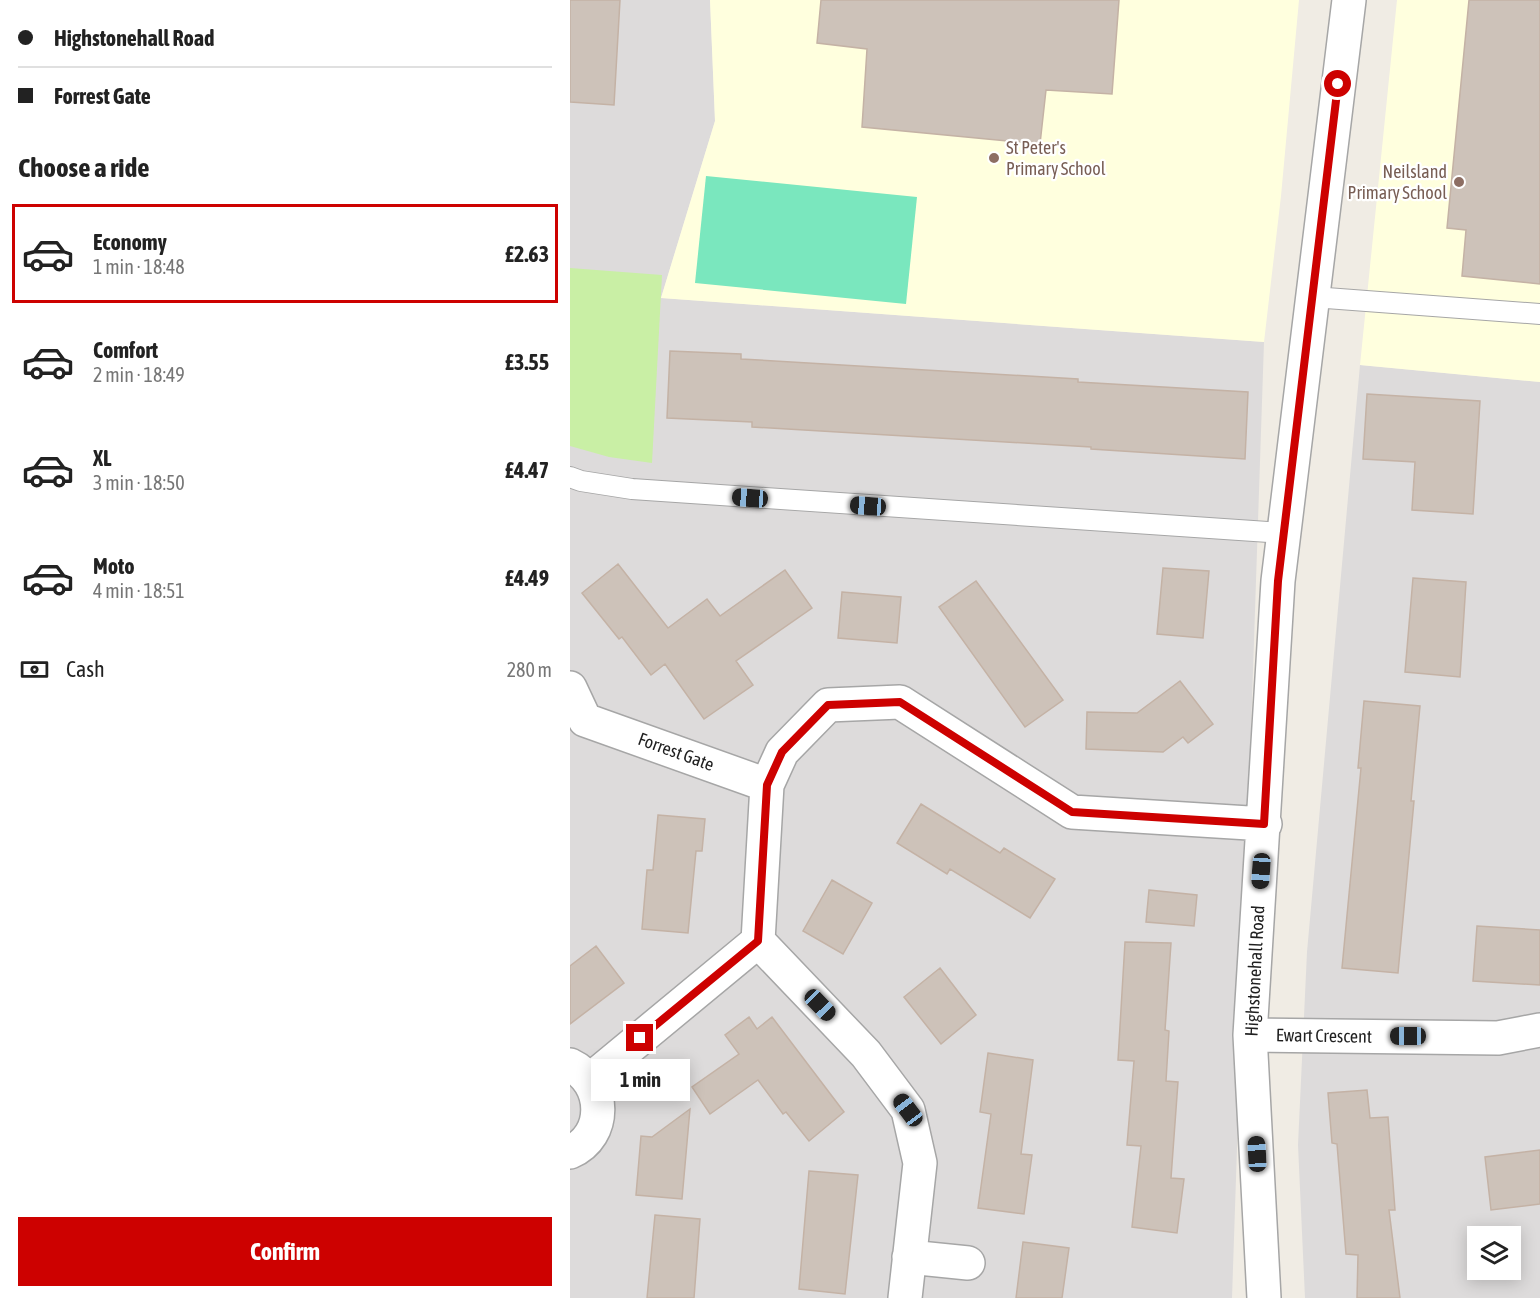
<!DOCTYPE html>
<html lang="en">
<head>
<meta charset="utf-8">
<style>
	:root { --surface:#fff; --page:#f6f6f6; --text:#222; --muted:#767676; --line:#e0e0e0; --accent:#cd0100 }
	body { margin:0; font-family:"Asap Condensed",sans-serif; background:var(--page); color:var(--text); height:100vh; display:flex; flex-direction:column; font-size:22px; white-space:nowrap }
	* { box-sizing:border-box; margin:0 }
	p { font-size:20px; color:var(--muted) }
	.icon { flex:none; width:33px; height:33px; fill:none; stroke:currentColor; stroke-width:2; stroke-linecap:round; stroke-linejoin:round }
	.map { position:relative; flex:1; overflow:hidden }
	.drawer { display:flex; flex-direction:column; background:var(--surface); width:570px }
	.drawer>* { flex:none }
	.top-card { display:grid; align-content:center; height:132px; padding:0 18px; background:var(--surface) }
	.controls { position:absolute; left:897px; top:1226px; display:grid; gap:12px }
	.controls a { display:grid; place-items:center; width:54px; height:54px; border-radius:0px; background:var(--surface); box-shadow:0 3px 15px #0003; font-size:30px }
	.end { position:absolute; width:27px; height:27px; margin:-14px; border:8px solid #cd0100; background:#fff; box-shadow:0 0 0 3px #fff }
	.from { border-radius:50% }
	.bubble { position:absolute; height:42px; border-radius:0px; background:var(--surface); box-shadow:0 3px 15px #0003; font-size:20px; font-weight:700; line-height:42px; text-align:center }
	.car { position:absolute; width:18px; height:36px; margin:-18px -9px; border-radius:8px; box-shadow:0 0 4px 2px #0007; background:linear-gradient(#222 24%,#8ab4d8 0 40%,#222 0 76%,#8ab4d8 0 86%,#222 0) }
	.top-card b { display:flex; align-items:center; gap:21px; height:57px; font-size:22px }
	.top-card b+b { border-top:2px solid var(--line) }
	.top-card i { width:15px; height:15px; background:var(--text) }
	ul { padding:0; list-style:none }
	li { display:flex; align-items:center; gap:18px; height:99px; margin:0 12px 9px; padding:0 6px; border:3px solid transparent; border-radius:0px }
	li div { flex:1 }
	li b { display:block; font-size:22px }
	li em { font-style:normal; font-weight:700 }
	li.selected { border-color:var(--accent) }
	li>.icon { width:54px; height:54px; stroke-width:1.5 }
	h2 { padding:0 18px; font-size:27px; line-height:72px }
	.pay { display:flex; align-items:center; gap:15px; height:66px; padding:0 18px; font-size:22px }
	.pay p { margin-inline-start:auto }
	.cta { display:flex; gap:12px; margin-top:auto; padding:12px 18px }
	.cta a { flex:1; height:69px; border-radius:0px; background:var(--accent); color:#fff; font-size:24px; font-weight:700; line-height:69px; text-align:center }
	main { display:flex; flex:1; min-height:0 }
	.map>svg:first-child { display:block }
</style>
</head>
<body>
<main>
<section class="drawer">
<div class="top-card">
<b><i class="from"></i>Highstonehall Road</b>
<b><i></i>Forrest Gate</b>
</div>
<h2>Choose a ride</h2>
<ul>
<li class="selected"><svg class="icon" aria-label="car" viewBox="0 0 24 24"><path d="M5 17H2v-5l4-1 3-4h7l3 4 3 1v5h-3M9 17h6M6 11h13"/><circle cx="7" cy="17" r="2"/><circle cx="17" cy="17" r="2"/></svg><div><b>Economy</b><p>1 min · 18:48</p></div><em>£2.63</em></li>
<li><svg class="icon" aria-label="car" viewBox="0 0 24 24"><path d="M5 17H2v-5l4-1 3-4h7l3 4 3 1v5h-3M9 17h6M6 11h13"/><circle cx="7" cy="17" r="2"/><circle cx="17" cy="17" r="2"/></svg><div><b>Comfort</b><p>2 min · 18:49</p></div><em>£3.55</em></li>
<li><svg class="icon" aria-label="car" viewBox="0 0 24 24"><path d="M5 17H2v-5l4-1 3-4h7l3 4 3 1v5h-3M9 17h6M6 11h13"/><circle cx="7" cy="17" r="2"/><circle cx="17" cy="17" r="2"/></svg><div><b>XL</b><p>3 min · 18:50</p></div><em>£4.47</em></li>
<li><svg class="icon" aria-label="car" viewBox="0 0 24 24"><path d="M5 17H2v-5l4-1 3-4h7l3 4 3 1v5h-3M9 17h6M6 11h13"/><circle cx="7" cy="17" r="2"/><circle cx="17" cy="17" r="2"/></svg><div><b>Moto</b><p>4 min · 18:51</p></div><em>£4.49</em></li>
</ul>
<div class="pay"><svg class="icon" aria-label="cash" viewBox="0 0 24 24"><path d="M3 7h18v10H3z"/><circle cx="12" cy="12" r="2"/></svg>Cash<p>280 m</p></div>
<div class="cta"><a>Confirm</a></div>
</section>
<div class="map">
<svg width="970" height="1298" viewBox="0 0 970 1298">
	<rect width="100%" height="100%" fill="#f0ece4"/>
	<path fill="#dddbdb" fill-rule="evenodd" d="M0,0H140L145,121L91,298L694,342L662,1298H0Z
		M790,365L970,382V1298H735L728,1145L737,952ZM908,1236H940V1269H908Z"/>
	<path fill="#ffffde" d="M140,0H729L711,196L694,342L91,298L145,121Z
		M827,0H970V382L790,365Z"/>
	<path fill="#c9efa5" d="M0,268L92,275L82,463L39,457L0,446Z"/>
	<path fill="#7ae7be" d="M136,176L347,197L336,304L125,283Z"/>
	<path fill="#cdc2b9" stroke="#c4b2a5" stroke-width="1.5" d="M0,0H50L44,105L0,102Z
		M251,0H549L542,94L476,90L470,144L292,127L297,49L247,43Z
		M899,0H970V284L892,276L896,230L877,228Z
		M100,351L171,354V359L508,379V382L678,392L675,459L521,449V447L182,427V422L97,418Z
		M797,394L910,401L903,514L842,510L845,462L793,459Z
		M48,564L98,628L137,599L150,616L215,570L242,608L166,661L183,685L134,719L95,664L81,675L52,637L49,639L12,593Z
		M593,568L639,571L633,638L587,634Z
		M843,578L896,582L890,677L835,672Z
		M406,581L493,700L455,727L369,607Z
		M272,592L331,597L327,643L268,638Z
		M610,681L643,724L618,743L613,737L593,752L516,749L517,712L567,713Z
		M794,701L850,706L841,801H844L828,973L772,968L791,768H788Z
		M351,804L430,853L434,848L485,879L460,918L380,869L377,874L327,843Z
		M88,815L135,819L132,851H126L118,933L72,929L77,870H83Z
		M262,880L302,903L273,954L233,931Z
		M579,890L627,895L624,926L576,922Z
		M907,926L970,930V985L903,981Z
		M555,942L601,943L595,1030L599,1031L596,1081L608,1082L601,1178L614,1179L607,1233L562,1227L571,1146L557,1145L564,1061L548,1060Z
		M26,946L54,983L0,1024V966Z
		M370,968L406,1015L371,1044L334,997Z
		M179,1017L187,1029L202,1017L274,1112L239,1141L216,1112L213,1114L188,1080L140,1114L122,1087L169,1054L155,1035Z
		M418,1053L463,1060L451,1154L462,1155L454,1214L408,1208L421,1114L410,1112Z
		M797,1090L800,1118L818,1117L825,1210H819L830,1298H787L788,1255L776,1254L767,1144L762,1143L758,1093Z
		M120,1109L112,1199L66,1195L71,1136L82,1137Z
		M970,1150V1204L921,1210L915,1157Z
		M239,1171L288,1175L275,1294L229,1289Z
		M85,1215L130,1219L124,1298H77Z
		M453,1242L499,1248L492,1298H446Z"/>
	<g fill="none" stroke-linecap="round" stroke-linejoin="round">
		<g stroke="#a6a6a6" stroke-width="22">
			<path id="lane" d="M743,297L970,314
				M0,477L11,481L62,489L714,533"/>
		</g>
		<g stroke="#a6a6a6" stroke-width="36">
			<path id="street" d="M0,688L15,720L197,785
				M680,1035L928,1038L970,1030
				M0,1065C36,1082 38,1136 0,1152
				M20,1080L188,941
				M339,1257L398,1263
				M335,1298L350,1163L338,1110L296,1054L188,941L197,785L212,752L258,705L330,702L502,812L695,824
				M694,1298L680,1035L708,581L779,0"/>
		</g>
		<use href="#lane" stroke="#fff" stroke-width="20"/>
		<use href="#street" stroke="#fff" stroke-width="33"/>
	</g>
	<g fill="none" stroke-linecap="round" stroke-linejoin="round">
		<path stroke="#cd0100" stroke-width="8" d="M70,1038L188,941L197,785L212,752L258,705L330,702L502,812L694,824L708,581L768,84"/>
	</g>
	<g fill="#8d6e63" stroke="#fff" stroke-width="2">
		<circle cx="424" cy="158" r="6"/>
		<circle cx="889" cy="182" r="6"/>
	</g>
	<g text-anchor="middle" stroke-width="4.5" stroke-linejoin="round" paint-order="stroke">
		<g font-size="18" fill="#785e54" stroke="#fff" text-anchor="start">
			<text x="436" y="154">St Peter's<tspan x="436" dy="21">Primary School</tspan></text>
			<text x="877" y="178" text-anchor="end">Neilsland<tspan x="877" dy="21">Primary School</tspan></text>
		</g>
		<g font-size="18" fill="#1f1f1f" stroke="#fff">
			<text transform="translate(106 752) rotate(20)" y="6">Forrest Gate</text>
			<text transform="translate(685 971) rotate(-87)" y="6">Highstonehall Road</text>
			<text transform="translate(754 1036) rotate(1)" y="6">Ewart Crescent</text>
		</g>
	</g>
</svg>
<div class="controls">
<a><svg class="icon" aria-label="layers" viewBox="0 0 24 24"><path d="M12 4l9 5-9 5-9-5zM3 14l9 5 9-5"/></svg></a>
</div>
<i class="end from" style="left:768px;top:84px"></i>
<i class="end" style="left:70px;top:1038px"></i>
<div class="bubble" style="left:21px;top:1059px;width:99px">1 min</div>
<i class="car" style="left:180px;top:498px;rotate:274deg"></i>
<i class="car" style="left:298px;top:506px;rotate:274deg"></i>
<i class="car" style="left:691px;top:871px;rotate:184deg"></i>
<i class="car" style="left:250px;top:1005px;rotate:136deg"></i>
<i class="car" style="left:838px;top:1036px;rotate:270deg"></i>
<i class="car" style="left:338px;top:1110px;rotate:323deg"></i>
<i class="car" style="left:687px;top:1154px;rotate:357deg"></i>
</div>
</main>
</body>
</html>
